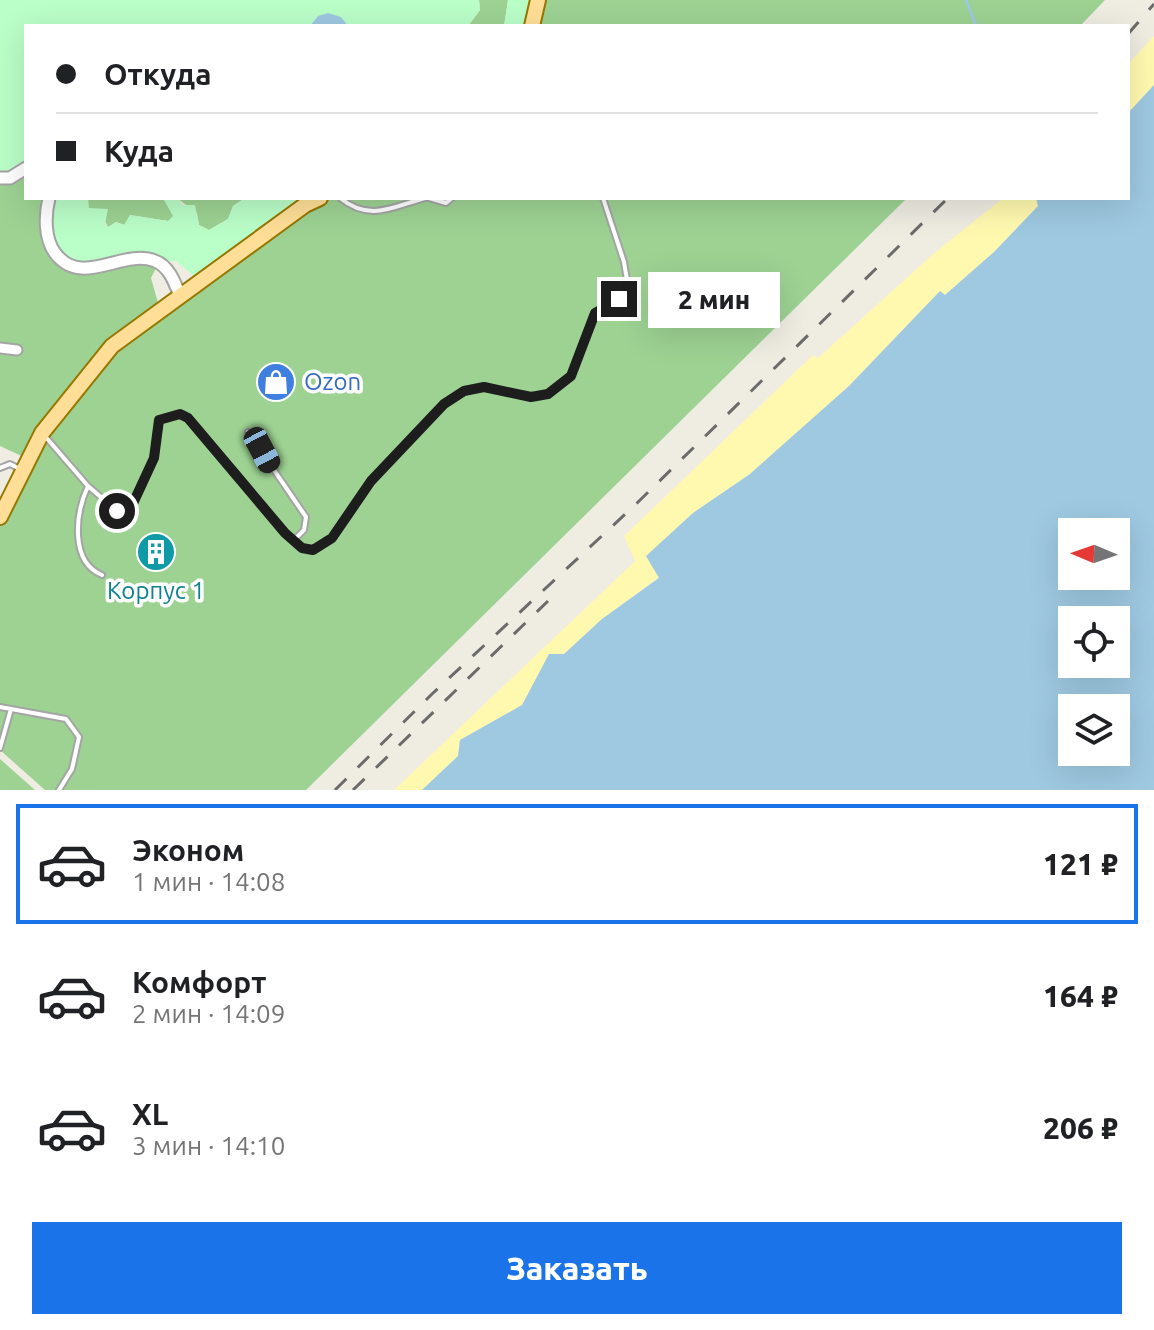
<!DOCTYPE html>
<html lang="ru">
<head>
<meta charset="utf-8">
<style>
	:root { --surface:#fff; --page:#f2f2f2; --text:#202124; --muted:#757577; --line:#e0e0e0; --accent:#1a73e8 }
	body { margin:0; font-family:Ubuntu,sans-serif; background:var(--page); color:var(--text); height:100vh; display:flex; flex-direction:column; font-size:30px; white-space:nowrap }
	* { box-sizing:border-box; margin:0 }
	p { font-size:26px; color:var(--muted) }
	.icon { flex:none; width:44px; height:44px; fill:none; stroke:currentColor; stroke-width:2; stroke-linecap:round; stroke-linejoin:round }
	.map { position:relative; height:790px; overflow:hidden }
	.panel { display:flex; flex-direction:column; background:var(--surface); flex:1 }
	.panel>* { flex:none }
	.guide { position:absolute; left:24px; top:24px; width:1106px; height:176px; border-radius:0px; box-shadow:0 8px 32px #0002; display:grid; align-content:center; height:176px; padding:0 32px; background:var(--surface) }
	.needle { width:52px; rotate:272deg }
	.fabs { position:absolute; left:1058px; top:518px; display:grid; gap:16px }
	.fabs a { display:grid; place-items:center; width:72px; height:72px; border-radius:0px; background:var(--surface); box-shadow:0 8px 32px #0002; font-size:40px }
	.end { position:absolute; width:36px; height:36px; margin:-18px; border:10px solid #1d1d1d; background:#fff; box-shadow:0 0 0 4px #fff }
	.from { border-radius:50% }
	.bubble { position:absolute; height:56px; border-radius:0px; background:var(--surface); box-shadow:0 8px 32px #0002; font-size:26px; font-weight:800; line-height:56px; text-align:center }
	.car { position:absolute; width:24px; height:48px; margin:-24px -12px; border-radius:10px; box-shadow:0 0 6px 2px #0007; background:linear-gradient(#222 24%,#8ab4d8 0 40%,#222 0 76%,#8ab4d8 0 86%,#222 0) }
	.guide b { display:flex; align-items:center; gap:28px; height:76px; font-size:30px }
	.guide b+b { border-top:2px solid var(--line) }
	.guide i { width:20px; height:20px; background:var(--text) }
	ul { padding:14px 0 0; list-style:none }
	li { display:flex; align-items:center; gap:24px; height:120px; margin:0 16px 12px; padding:0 16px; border:4px solid transparent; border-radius:0px }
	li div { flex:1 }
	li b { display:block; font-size:30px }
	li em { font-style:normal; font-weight:800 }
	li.on { border-color:var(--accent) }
	li>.icon { width:72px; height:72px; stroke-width:1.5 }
	.primary-button { display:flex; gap:16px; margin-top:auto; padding:16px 32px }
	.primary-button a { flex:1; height:92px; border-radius:0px; background:var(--accent); color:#fff; font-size:32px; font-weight:800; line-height:92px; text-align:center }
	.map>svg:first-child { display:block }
</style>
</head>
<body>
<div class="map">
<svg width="1154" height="790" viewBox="0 0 1154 790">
	<rect width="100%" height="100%" fill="#efece2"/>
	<path fill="#9dd293" d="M479,0H508L504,26H468L480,10Z
		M532,0H1105L1080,26H527Z
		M26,167V198H50L159,262L151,278L160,310L324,198H907L306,790H45L0,750V519L28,459L0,446V178Z
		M88,198H163L174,216L168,221L130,215L125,225L116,222L108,227L100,211L88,208Z
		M177,198H245L233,206L228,219L209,230L199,225L197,213Z
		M0,759L35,790H0Z"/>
	<path fill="#fff9b0" d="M1154,36V85L1128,113V64Z
		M1003,198H1036L1038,206L994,252L945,295L939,292L849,386L750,474L693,513L647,556L659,577L602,619L564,654L549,655L522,705L460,740L458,756L422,790H394L635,561L624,536L813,355L818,358L932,255Z"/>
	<path fill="#bafec8" d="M0,0H479L480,10L468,26H26V167L0,178Z
		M508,0H532L527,26H504Z
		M50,198H88L89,208L108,209L105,224L108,227L116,222L124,225L130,215L168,221L173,216L163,198H177L183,205H195L199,225L209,230L228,219L233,206L245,198H324L200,281L176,261L77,267L52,248Z"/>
	<path fill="#9ec9e1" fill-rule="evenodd" d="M328,13L341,17L348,26H310L318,16Z
		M1154,85V790H422L458,756L460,740L522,705L549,654H564L602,619L659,578L646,556L693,513L750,474L849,386L940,291L945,295L994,252L1038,206L1036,198H1128V113ZM1116,532V576H1072V532ZM1072,620H1116V664H1072ZM1072,708H1116V752H1072Z"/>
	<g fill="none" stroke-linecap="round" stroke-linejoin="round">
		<path stroke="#9ec9e1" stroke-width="3" d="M966,0L976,26"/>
		<g stroke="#a4a4a4" stroke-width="8">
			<path id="service" d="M340,198C370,222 392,207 425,198
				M429,198L446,203L452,198
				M248,432L306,517L304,530L293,541
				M44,435L88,486C75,514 70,562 102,575
				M0,468L10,464L20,469
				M88,486L117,511L129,512L154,458L159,420L180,414L188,418L285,533L302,548L313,550L332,538L371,481L444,404L464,391L484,387L531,397L548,394L571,376L595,313L619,299L628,286L624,262L603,198
				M0,707L66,719L79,737L72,769L59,790
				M0,748L11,709"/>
		</g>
		<g stroke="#a4a4a4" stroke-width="13">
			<path id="minor" d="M0,348L17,350"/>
		</g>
		<g stroke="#a4a4a4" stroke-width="15">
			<path id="tertiary" d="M0,178H10L26,168
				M49,198C45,215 44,238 55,253C82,289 122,248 155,261C169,266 175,283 180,296"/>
		</g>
		<g stroke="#967700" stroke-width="18">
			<path id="primary" d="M532,26L538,0
				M0,517L42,433L112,346L305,205L320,198"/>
		</g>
		<use href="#service" stroke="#fff" stroke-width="4"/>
		<use href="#minor" stroke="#fff" stroke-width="9"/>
		<use href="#tertiary" stroke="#fff" stroke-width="11"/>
		<use href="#primary" stroke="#ffdf97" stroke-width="14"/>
		<path stroke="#6b6b6b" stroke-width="3" stroke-dasharray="16 16" stroke-linecap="butt" d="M1128,34L1154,4
			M335,790L432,694L634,506L948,198
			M353,790L548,601"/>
	</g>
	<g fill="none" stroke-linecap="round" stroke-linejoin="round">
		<path stroke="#1d1d1d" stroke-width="10" d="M117,511L129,512L154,458L159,420L180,414L188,418L285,533L302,548L313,550L332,538L371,481L444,404L464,391L484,387L531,397L548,394L571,376L595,313L619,299"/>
	</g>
	<defs>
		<g id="shop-disc" transform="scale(2)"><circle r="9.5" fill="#3f7fe0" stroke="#fff"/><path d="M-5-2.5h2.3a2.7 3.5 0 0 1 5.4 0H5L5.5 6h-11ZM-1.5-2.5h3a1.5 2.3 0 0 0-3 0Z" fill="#fff"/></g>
		<g id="building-disc" transform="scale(2)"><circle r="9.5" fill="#0f9aa8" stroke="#fff"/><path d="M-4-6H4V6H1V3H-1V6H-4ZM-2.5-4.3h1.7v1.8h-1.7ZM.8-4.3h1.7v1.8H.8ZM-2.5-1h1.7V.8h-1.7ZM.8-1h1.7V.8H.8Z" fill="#fff"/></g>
	</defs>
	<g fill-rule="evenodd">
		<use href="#shop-disc" x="276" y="382"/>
		<use href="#building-disc" x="156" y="552"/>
	</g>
	<g text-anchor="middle" stroke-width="7" stroke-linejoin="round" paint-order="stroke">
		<g font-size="24" fill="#366cbe" stroke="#fff" text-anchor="start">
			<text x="304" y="390">Ozon</text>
		</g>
		<g font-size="24" fill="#0d838f" stroke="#fff">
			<text x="156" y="599">Корпус 1</text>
		</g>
	</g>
</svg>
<div class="fabs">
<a><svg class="needle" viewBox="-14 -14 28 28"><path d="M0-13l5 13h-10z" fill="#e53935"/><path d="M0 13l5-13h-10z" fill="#757577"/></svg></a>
<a><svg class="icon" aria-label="locate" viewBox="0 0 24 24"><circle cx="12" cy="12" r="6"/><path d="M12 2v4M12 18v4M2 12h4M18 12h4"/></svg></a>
<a><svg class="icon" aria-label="layers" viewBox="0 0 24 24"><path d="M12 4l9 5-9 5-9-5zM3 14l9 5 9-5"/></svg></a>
</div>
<i class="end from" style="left:117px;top:511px"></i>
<i class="end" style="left:619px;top:299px"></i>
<div class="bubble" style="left:648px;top:272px;width:132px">2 мин</div>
<i class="car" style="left:262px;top:450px;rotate:152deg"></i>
<div class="guide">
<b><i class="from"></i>Откуда</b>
<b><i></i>Куда</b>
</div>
</div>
<section class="panel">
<ul>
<li class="on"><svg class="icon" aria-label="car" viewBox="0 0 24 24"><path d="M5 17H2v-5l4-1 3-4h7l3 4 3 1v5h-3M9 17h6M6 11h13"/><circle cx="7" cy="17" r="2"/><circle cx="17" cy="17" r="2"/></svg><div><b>Эконом</b><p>1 мин · 14:08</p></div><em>121 ₽</em></li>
<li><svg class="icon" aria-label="car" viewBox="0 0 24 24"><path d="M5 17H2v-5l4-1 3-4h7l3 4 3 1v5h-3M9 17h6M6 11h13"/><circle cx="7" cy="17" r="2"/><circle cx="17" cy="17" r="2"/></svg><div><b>Комфорт</b><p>2 мин · 14:09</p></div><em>164 ₽</em></li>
<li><svg class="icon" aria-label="car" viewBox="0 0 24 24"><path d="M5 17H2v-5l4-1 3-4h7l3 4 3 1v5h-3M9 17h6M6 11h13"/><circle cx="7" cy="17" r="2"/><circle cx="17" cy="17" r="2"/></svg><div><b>XL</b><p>3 мин · 14:10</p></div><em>206 ₽</em></li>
</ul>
<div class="primary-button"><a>Заказать</a></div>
</section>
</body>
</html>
